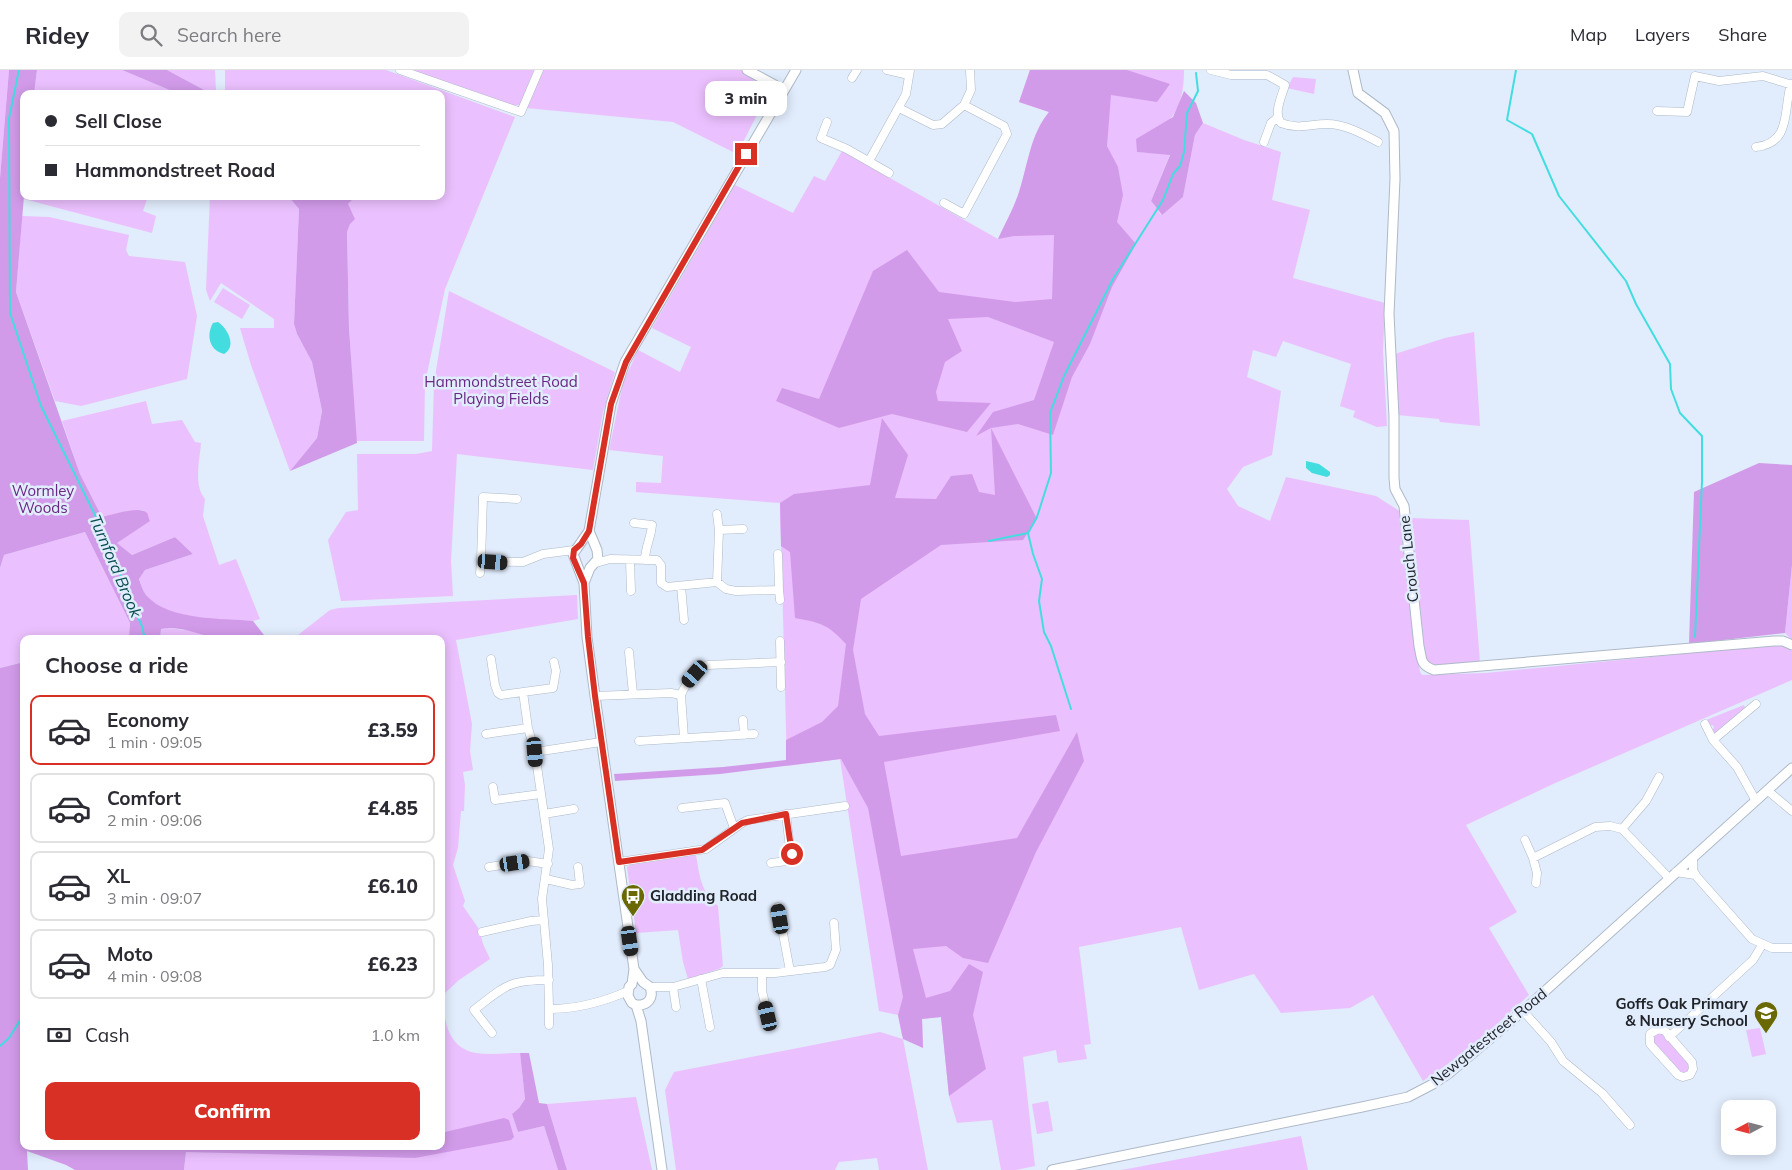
<!DOCTYPE html>
<html lang="en">
<head>
<meta charset="utf-8">
<style>
	:root { --surface:#fff; --page:#f2f2f3; --text:#2b2b33; --muted:#7c7c81; --line:#e1e1e2; --accent:#d93025 }
	body { margin:0; font-family:Mulish,sans-serif; background:var(--page); color:var(--text); height:100vh; display:flex; flex-direction:column; font-size:19px; white-space:nowrap }
	* { box-sizing:border-box; margin:0 }
	p { font-size:16px; color:var(--muted) }
	.icon { flex:none; width:28px; height:28px; fill:none; stroke:currentColor; stroke-width:2; stroke-linecap:round; stroke-linejoin:round }
	.map { position:relative; flex:1; overflow:hidden }
	.details { position:absolute; left:20px; top:565px; width:425px; height:515px; display:flex; flex-direction:column; background:var(--surface); border-radius:10px; box-shadow:0 2px 12px #0003 }
	.details>* { flex:none }
	.banner { position:absolute; left:20px; top:20px; width:425px; height:110px; border-radius:10px; box-shadow:0 2px 12px #0003; display:grid; align-content:center; height:110px; padding:0 25px; background:var(--surface) }
	.needle { width:32px; rotate:263deg }
	.fabs { position:absolute; left:1721px; top:1030px; display:grid; gap:10px }
	.fabs a { display:grid; place-items:center; width:55px; height:55px; border-radius:10px; background:var(--surface); box-shadow:0 2px 12px #0003; font-size:25px }
	.end { position:absolute; width:22px; height:22px; margin:-11px; border:6px solid #d93025; background:#fff; box-shadow:0 0 0 2px #fff }
	.from { border-radius:50% }
	.bubble { position:absolute; height:35px; border-radius:10px; background:var(--surface); box-shadow:0 2px 12px #0003; font-size:16px; font-weight:800; line-height:35px; text-align:center }
	.car { position:absolute; width:15px; height:30px; margin:-15px -8px; border-radius:6px; box-shadow:0 0 4px 1px #0007; background:linear-gradient(#222 24%,#8ab4d8 0 40%,#222 0 76%,#8ab4d8 0 86%,#222 0) }
	.banner b { display:flex; align-items:center; gap:18px; height:48px; font-size:19px }
	.banner b+b { border-top:1px solid var(--line) }
	.banner i { width:12px; height:12px; background:var(--text) }
	ul { padding:0; list-style:none }
	li { display:flex; align-items:center; gap:15px; height:70px; margin:0 10px 8px; padding:0 15px; border:2px solid var(--line); border-radius:10px }
	li div { flex:1 }
	li b { display:block; font-size:19px }
	li em { font-style:normal; font-weight:800 }
	li.selected { border-color:var(--accent) }
	li>.icon { width:45px; height:45px; stroke-width:1.5 }
	h2 { padding:0 25px; font-size:22px; line-height:60px }
	.pay { display:flex; align-items:center; gap:12px; height:55px; padding:0 25px; font-size:19px }
	.pay p { margin-inline-start:auto }
	.action { display:flex; gap:10px; margin-top:auto; padding:10px 25px }
	.action a { flex:1; height:58px; border-radius:10px; background:var(--accent); color:#fff; font-size:20px; font-weight:800; line-height:58px; text-align:center }
	header { display:flex; align-items:center; gap:30px; box-sizing:border-box; height:70px; padding:0 25px; background:var(--surface); border-bottom:1px solid var(--line) }
	header strong { font-size:24px }
	nav { display:flex; gap:28px; margin-inline-start:auto; font-size:18px }
	.search { width:350px; height:45px; background:var(--page); display:flex; align-items:center; gap:12px; box-sizing:border-box; padding:0 18px; border-radius:10px; color:var(--muted); font-size:19px }
	.map>svg:first-child { display:block }
</style>
</head>
<body>
<header>
<strong>Ridey</strong>
<div class="search"><svg class="icon" aria-label="search" viewBox="0 0 24 24"><circle cx="10" cy="10" r="6"/><path d="M15 15l6 6"/></svg>Search here</div>
<nav><a>Map</a><a>Layers</a><a>Share</a></nav>
</header>
<div class="map">
<svg width="1792" height="1100" viewBox="0 0 1792 1100">
	<rect width="100%" height="100%" fill="#e1ecfc"/>
	<path fill="#ebc0fe" d="M0,0H9L0,108Z
		M37,0H122L179,24H34Z
		M167,0H215L216,21H206Z
		M225,0H386L515,47L445,219L425,313L424,371H356L349,257L347,162L350,154L348,134L356,126H441V24H225Z
		M412,0H534L520,35H507Z
		M542,0H742L755,7C751,22 750,26 760,39L737,84L673,52L526,38Z
		M1030,0H1184C1184,45 1167,53 1137,82L1170,84L1151,131L1161,145L1183,127L1195,65L1203,53L1244,70L1281,82L1272,130L1310,140L1293,208L1385,233L1383,281L1387,356L1377,357L1353,347L1355,341L1340,336L1351,294L1283,271L1276,287L1253,280L1247,307L1281,321L1272,385L1243,397L1227,419L1238,436L1270,451L1286,407L1376,426L1401,442L1420,602L1422,605L1486,603L1785,574L1792,581V610L1553,714L1466,755L1517,842L1489,858L1529,925L1468,980L1423,1011L1373,925L1350,938L1281,943L1254,904L1199,920L1181,857L1079,877L1091,974L1084,975L1087,989L1058,993L1056,980L1023,987L1035,1096L1016,1100H1001L992,1050L957,1053L949,1026L941,947L922,949L923,978L902,966L898,945L879,941L840,689L787,696L780,433L636,422V412L661,413L663,386L609,380L623,313L638,280L680,302L691,277L652,258L735,115L793,143L814,106L825,111L842,81L998,169C1005,154 1014,138 1019,122C1028,95 1030,65 1049,42L1019,32Z
		M1293,7L1316,9L1314,24L1287,18Z
		M24,126H148L143,141L156,146L152,163L24,129Z
		M210,126H288L299,139L294,254L297,264L312,292L322,341L317,368L290,401L251,295L240,258H274V249L221,213L210,231L206,220Z
		M22,146L49,147L129,165L126,180L129,186L185,192L197,246L187,309L81,336L55,331L16,222Z
		M223,218L250,235L242,249L214,232Z
		M449,221L615,302L603,342L593,400L457,384L451,491L453,526L341,531L328,470L346,442L358,440L357,384H416L432,381L434,313Z
		M1474,262L1480,356L1440,352L1439,349L1397,345L1395,284L1445,268Z
		M146,331L152,354L182,350L195,372L201,373C200,389 193,415 205,429L203,446L219,495L236,489L260,549L253,551C223,549 168,551 147,526C143,522 141,514 139,508L145,500L193,484L175,467L132,485L116,473L149,451L143,440L102,447L80,404L62,351Z
		M1410,448L1469,450L1480,593L1433,596L1426,591Z
		M85,462L130,553L129,566L119,569H24V592L0,598V498L4,485Z
		M1792,495V570L1785,563Z
		M577,525L578,549L456,570L472,654L470,681L473,700L463,702L465,715L464,741H461L458,778L453,795L465,831L463,836L479,859L483,874L490,889L459,910L445,923C442,948 447,978 476,983C490,985 506,983 520,983L525,1029L519,1038L512,1044L518,1062L544,1056L558,1100H184L186,1082L184,1076H441V569H282L298,565L330,540L339,538Z
		M167,558L194,561L224,569H160L161,559Z
		M1744,635L1745,638L1715,666L1712,659L1714,658L1713,655L1709,656L1706,650Z
		M696,785C700,807 700,820 718,836L723,896L719,899L688,909L683,892L678,860L636,863L627,797L630,795Z
		M1760,958L1766,984L1752,987L1746,960Z
		M880,962L903,969L928,1100H879L877,1088L839,1092L835,1100H676L665,1020L674,1002Z
		M1658,963H1662L1689,993V1001L1682,1004L1653,973L1652,968Z
		M636,1027L652,1100H567L547,1034Z
		M1048,1031L1053,1061L1037,1064L1032,1034Z
		M1301,1066L1308,1100H1121L1127,1099Z"/>
	<path fill="#d29bea" d="M9,0H37L34,24H24V126L16,222L80,404L102,447C111,445 141,435 147,443C148,444 149,450 150,451L117,473L132,485L175,467L193,484L145,500L139,509C141,514 143,522 147,526C169,551 223,548 253,551L264,565C251,567 238,570 225,569C205,568 180,554 161,559L160,569H119L129,566L130,553L85,462L4,485L0,498V108Z
		M122,0H167L206,21H216V24H179Z
		M1030,0H1127L1170,14L1157,32L1111,25L1107,76L1118,97L1123,125L1117,152L1136,174L1112,217L1090,274L1072,307L1053,365L1018,354L991,358L1037,449L1023,470L941,475L861,529L853,580L865,644L879,666L1056,645L1060,661L884,692L901,786L1017,768L1077,662L1084,691L1036,782L988,893L963,888L946,876L913,879L926,928L950,921L969,894L983,902L973,945L986,999L949,1026L941,947L922,949L923,978L903,969L898,945L903,927L868,738L841,689L720,704L615,711L614,704L723,697L786,690V670L822,652L838,636L846,574C827,554 822,553 795,548L790,482L781,476L780,433L794,424L870,415L882,348L908,385L895,428L936,429L951,406L972,404L979,422L995,425L991,358L976,366L993,342L1034,330L1054,272L988,247L948,249L962,281L945,292L936,322L938,331L991,333L967,362L892,344L839,358L776,331L782,318L819,329L873,201L907,180L939,222L1015,232L1052,229L1054,165L1014,166L998,169C1005,154 1014,138 1019,122C1028,95 1030,65 1049,42L1019,32Z
		M1184,21L1196,33L1203,53L1195,65L1183,127L1162,145L1151,131L1170,85L1137,82L1136,69L1173,47Z
		M288,126H356L348,134L355,149L350,154L347,162L349,258L357,373L290,401L317,368L322,341L312,292L297,264L294,254L299,139Z
		M1759,393L1792,395V495L1785,563L1689,574L1694,422Z
		M24,592V1076H441V1063L504,1048L509,1050L514,1067L511,1070L415,1088L186,1082L184,1100H75L66,1095L27,1081L28,1100H0V598Z
		M520,983H529L539,1033L547,1034L567,1100H558L544,1056L518,1062L512,1044L519,1038L525,1029Z"/>
	<path fill="#43dde0" d="M218,252C228,259 237,276 224,284C209,280 206,265 213,253Z
		M1306,391L1319,394L1330,402V405L1327,407L1312,403L1306,398Z"/>
	<g fill="none" stroke-linecap="round" stroke-linejoin="round">
		<path stroke="#43dde0" stroke-width="2" d="M19,0L9,48L10,243L41,336L96,447L143,559
			M1516,0L1507,50L1532,64L1559,126L1626,211L1636,234L1670,294L1671,319L1680,343L1702,366V412L1695,567
			M1028,463L1037,447L1051,403L1050,343L1064,306L1113,209L1163,130L1173,104L1180,96L1184,82L1187,43L1198,21L1196,3
			M989,471L1028,463L1033,484L1042,509L1039,531L1044,562L1051,576L1071,639
			M143,561L145,569
			M0,976L9,968L24,944"/>
		<g stroke="#aeb9c8" stroke-width="9">
			<path id="minor" d="M400,0L521,42L539,0
				M887,0L909,5
				M1211,0L1231,5H1267L1285,15C1282,26 1273,43 1281,53C1299,60 1309,54 1327,54C1345,54 1363,64 1378,72
				M852,8L857,0
				M899,38L933,55L942,54L964,35L971,20L970,0
				M1657,41L1687,42L1695,6L1719,11L1763,6L1792,15
				M827,52L821,68L847,79L889,103
				M1264,72L1271,53L1277,48
				M1756,77C1792,73 1783,40 1791,14
				M869,91L906,24L910,0
				M944,133L964,144L1007,64L1004,56L964,35
				M517,429L483,427L481,491L523,492L543,484L574,480
				M717,444L719,460
				M634,453L652,455C651,468 645,477 645,490
				M630,491L631,521
				M596,493L610,489L657,490L661,495V513L667,517L717,512L726,519L736,521L779,520L778,484
				M480,503L481,491
				M717,512L719,460L743,459
				M681,516L684,550
				M779,520L780,530
				M780,571L781,617
				M629,582L633,624
				M491,589L495,615L498,623L501,625L553,618L556,601L554,592
				M523,622L528,658L535,682L549,779L542,829L548,895L549,939
				M681,625L684,668
				M595,626L671,623L681,625C686,613 695,601 708,595L781,592
				M743,650L744,665
				M1705,654L1713,670L1737,697L1756,731
				M486,664L528,658
				M1713,670L1756,634
				M639,671L754,664
				M535,682L601,672
				M493,717L495,730L541,724
				M1767,720L1792,741
				M682,738L725,733L734,758
				M544,744L574,739
				M1622,759L1669,808
				M1525,770L1533,788L1595,757L1610,756L1622,759L1646,731L1659,707
				M1693,787V800L1697,807L1752,869L1772,878H1792
				M1533,788L1537,803L1536,813
				M619,792L706,779L742,753L748,750L845,736
				M771,793L787,791L791,787L786,744
				M489,797L528,791L548,794
				M1676,802L1695,805
				M546,809L572,815L580,814L578,797
				M778,837L790,901
				M482,862L531,851L544,850
				M762,903V921L768,946
				M701,909L710,957
				M650,917H673L723,903H775L825,897L830,895L836,880L834,853
				M673,917L676,937
				M1523,941L1551,972L1563,991L1602,1023L1630,1055
				M549,955V939C576,939 603,932 628,921
				M1658,959L1665,961L1692,992L1693,999L1690,1005L1683,1007L1678,1005L1650,974V964Z
				M492,963L474,940C505,916 508,910 549,910
				M1669,967L1753,890L1762,875"/>
		</g>
		<g stroke="#aeb9c8" stroke-width="11">
			<path id="tertiary" d="M747,0L784,20
				M1353,0L1358,23L1385,43L1394,61L1395,109L1389,244L1394,347V408L1395,419L1404,436L1419,576C1422,589 1420,595 1434,600L1774,571H1783L1792,575
				M584,513L590,498L598,489L597,480L589,461
				M634,899L643,912L650,917C654,928 648,936 636,935
				M662,1100L641,951L636,935L632,933L628,926L629,917L632,914L634,899L595,626L587,567L584,513L573,484L589,461L611,334L625,292L796,0
				M1052,1100L1362,1037L1408,1027L1433,1014L1448,1004L1523,941L1792,698"/>
		</g>
		<use href="#minor" stroke="#fff" stroke-width="8"/>
		<use href="#tertiary" stroke="#fff" stroke-width="9"/>
	</g>
	<g fill="none" stroke-linecap="round" stroke-linejoin="round">
		<path stroke="#d93025" stroke-width="6" d="M746,84L626,292L611,334L589,461L581,474L574,480L573,488L584,513L588,567L595,626L619,792L702,780L742,753L786,744L792,784"/>
	</g>
	<defs>
		<g id="bus-pin" transform="scale(1.25)"><path d="M0 17L-7.5 6A9.5 9.5 0 1 1 7.5 6Z" fill="#6a6802" stroke="#e1ecfc"/><path d="M-5-6H5V4H4V6H2V4H-2V6H-4V4H-5ZM-3.5-4V0h7V-4ZM-3.5 1.2v1.5H-2V1.2ZM2 1.2v1.5H3.5V1.2Z" fill="#fff"/></g>
		<g id="school-pin" transform="scale(1.25)"><path d="M0 17L-7.5 6A9.5 9.5 0 1 1 7.5 6Z" fill="#6a6802" stroke="#e1ecfc"/><path d="M0-5L7-2L0 1L-7-2ZM-4 1L0 2.5L4 1V4Q0 6-4 4Z" fill="#fff"/></g>
	</defs>
	<g fill-rule="evenodd">
		<use href="#bus-pin" x="633" y="826"/>
		<use href="#school-pin" x="1766" y="943"/>
	</g>
	<g text-anchor="middle" stroke-width="5" stroke-linejoin="round" paint-order="stroke">
		<g font-size="15" fill="#6a2783" stroke="#e1ecfc">
			<text x="501" y="317">Hammondstreet Road<tspan x="501" dy="17">Playing Fields</tspan></text>
			<text x="43" y="426">Wormley<tspan x="43" dy="17">Woods</tspan></text>
		</g>
		<g font-size="15" fill="#202429" stroke="#e1ecfc">
			<text transform="translate(1409 489) rotate(-96)" y="5">Crouch Lane</text>
			<text transform="translate(1489 967) rotate(-39)" y="5">Newgatestreet Road</text>
		</g>
		<g font-size="15" font-weight="bold" fill="#202429" stroke="#e1ecfc" text-anchor="start">
			<text x="650" y="831">Gladding Road</text>
			<text x="1748" y="939" text-anchor="end">Goffs Oak Primary<tspan x="1748" dy="17">&amp; Nursery School</tspan></text>
		</g>
		<g font-size="16" font-style="italic" fill="#074c4e" stroke="#e1ecfc">
			<text transform="translate(116 496) rotate(67)" y="6">Turnford Brook</text>
		</g>
	</g>
</svg>
<div class="fabs">
<a><svg class="needle" viewBox="-14 -14 28 28"><path d="M0-13l5 13h-10z" fill="#e53935"/><path d="M0 13l5-13h-10z" fill="#7c7c81"/></svg></a>
</div>
<i class="end from" style="left:792px;top:784px"></i>
<i class="end" style="left:746px;top:84px"></i>
<div class="bubble" style="left:705px;top:11px;width:82px">3 min</div>
<i class="car" style="left:493px;top:492px;rotate:94deg"></i>
<i class="car" style="left:695px;top:604px;rotate:221deg"></i>
<i class="car" style="left:535px;top:682px;rotate:175deg"></i>
<i class="car" style="left:515px;top:793px;rotate:81deg"></i>
<i class="car" style="left:780px;top:849px;rotate:350deg"></i>
<i class="car" style="left:630px;top:871px;rotate:172deg"></i>
<i class="car" style="left:768px;top:946px;rotate:347deg"></i>
<div class="banner">
<b><i class="from"></i>Sell Close</b>
<b><i></i>Hammondstreet Road</b>
</div>
<section class="details">
<h2>Choose a ride</h2>
<ul>
<li class="selected"><svg class="icon" aria-label="car" viewBox="0 0 24 24"><path d="M5 17H2v-5l4-1 3-4h7l3 4 3 1v5h-3M9 17h6M6 11h13"/><circle cx="7" cy="17" r="2"/><circle cx="17" cy="17" r="2"/></svg><div><b>Economy</b><p>1 min · 09:05</p></div><em>£3.59</em></li>
<li><svg class="icon" aria-label="car" viewBox="0 0 24 24"><path d="M5 17H2v-5l4-1 3-4h7l3 4 3 1v5h-3M9 17h6M6 11h13"/><circle cx="7" cy="17" r="2"/><circle cx="17" cy="17" r="2"/></svg><div><b>Comfort</b><p>2 min · 09:06</p></div><em>£4.85</em></li>
<li><svg class="icon" aria-label="car" viewBox="0 0 24 24"><path d="M5 17H2v-5l4-1 3-4h7l3 4 3 1v5h-3M9 17h6M6 11h13"/><circle cx="7" cy="17" r="2"/><circle cx="17" cy="17" r="2"/></svg><div><b>XL</b><p>3 min · 09:07</p></div><em>£6.10</em></li>
<li><svg class="icon" aria-label="car" viewBox="0 0 24 24"><path d="M5 17H2v-5l4-1 3-4h7l3 4 3 1v5h-3M9 17h6M6 11h13"/><circle cx="7" cy="17" r="2"/><circle cx="17" cy="17" r="2"/></svg><div><b>Moto</b><p>4 min · 09:08</p></div><em>£6.23</em></li>
</ul>
<div class="pay"><svg class="icon" aria-label="cash" viewBox="0 0 24 24"><path d="M3 7h18v10H3z"/><circle cx="12" cy="12" r="2"/></svg>Cash<p>1.0 km</p></div>
<div class="action"><a>Confirm</a></div>
</section>
</div>
</body>
</html>
